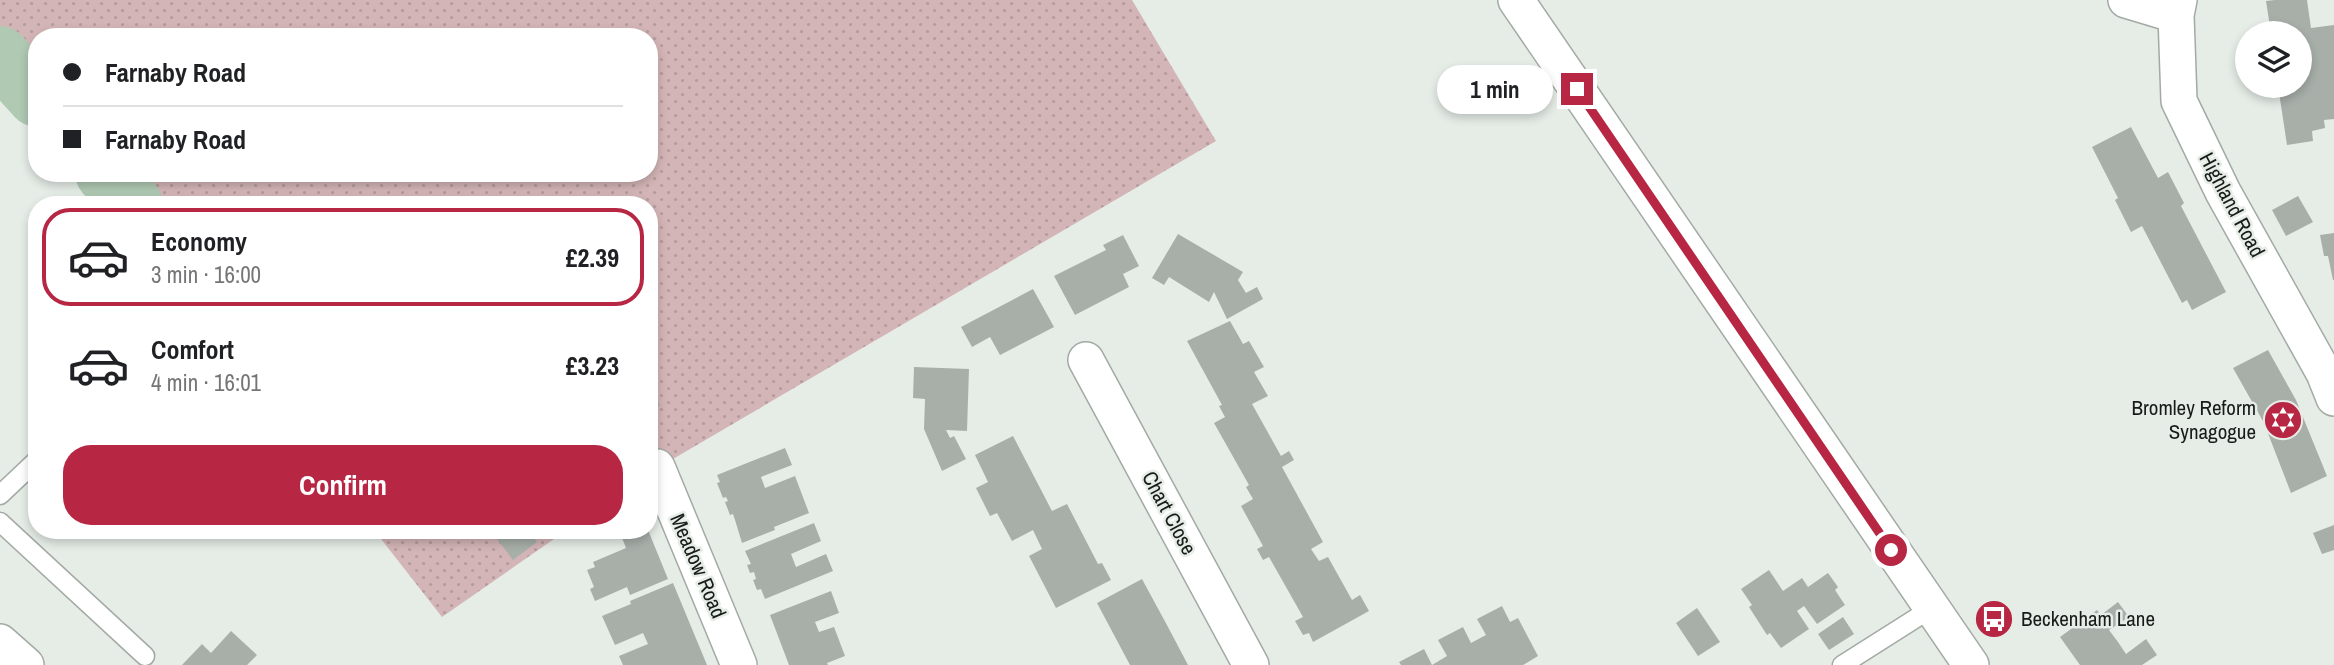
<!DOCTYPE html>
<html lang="en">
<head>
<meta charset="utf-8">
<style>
	:root { --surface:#fff; --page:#f6f6f6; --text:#202124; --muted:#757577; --line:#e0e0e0; --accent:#b72643 }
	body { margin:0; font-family:"Archivo Narrow",sans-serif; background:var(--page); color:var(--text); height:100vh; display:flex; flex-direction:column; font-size:26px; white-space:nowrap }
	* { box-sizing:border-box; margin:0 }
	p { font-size:23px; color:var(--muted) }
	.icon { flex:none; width:38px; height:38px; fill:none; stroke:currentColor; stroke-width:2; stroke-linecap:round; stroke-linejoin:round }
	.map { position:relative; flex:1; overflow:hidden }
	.side { position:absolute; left:28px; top:196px; width:630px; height:343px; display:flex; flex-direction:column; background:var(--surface); border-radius:28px; box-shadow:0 4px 10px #0003 }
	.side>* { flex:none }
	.guide { position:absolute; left:28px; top:28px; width:630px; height:154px; border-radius:28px; box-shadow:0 4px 10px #0003; display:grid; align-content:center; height:154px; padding:0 35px; background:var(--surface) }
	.tools { position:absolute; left:2235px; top:21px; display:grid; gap:14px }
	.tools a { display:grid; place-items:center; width:77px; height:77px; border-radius:50%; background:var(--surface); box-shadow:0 4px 10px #0003; font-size:35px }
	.end { position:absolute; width:32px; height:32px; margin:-16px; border:9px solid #b72643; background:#fff; box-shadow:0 0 0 4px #fff }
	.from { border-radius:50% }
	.bubble { position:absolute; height:49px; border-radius:24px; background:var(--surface); box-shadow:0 4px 10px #0003; font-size:23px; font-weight:800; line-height:49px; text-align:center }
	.guide b { display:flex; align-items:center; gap:24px; height:66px; font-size:26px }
	.guide b+b { border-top:2px solid var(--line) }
	.guide i { width:18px; height:18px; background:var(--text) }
	ul { padding:12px 0 0; list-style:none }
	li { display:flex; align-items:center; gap:21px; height:98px; margin:0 14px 10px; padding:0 21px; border:4px solid transparent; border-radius:28px }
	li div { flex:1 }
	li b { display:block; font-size:26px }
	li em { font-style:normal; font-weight:800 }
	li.active { border-color:var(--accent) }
	li>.icon { width:63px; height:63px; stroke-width:1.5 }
	.cta { display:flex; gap:14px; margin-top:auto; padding:14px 35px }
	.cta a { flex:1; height:80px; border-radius:28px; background:var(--accent); color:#fff; font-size:28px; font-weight:800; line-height:80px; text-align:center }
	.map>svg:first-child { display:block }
</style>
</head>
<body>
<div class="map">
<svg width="2334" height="665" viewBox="0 0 2334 665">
	<defs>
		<pattern id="grass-dots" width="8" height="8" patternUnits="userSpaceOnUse" patternTransform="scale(1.75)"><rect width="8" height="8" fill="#d4b5b7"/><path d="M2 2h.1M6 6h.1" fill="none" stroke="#b59b9d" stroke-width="1.8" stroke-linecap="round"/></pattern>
	</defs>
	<rect width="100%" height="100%" fill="#e6ede7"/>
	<path fill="url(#grass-dots)" d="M0,0H1132L1216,141L649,473V205H119L94,173H649V37H37V100L0,54Z
		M374,530H567L442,617Z"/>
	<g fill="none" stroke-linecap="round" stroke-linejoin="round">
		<path stroke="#afc9b3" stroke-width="60" d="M0,56L37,97
			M105,173L133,205"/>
	</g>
	<path fill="#a8afa9" d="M2275,0H2307L2311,28L2334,25V119L2324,120L2325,128L2312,131L2313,141L2287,145L2278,86H2300V33H2271L2266,1Z
		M2131,127L2158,178L2168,172L2184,203L2181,206L2226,292L2192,310L2187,300L2182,303L2142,226L2131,232L2115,200L2118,198L2092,147Z
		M2298,196L2313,222L2286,236L2272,210Z
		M2334,233V280H2333L2328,256H2324L2320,235Z
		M1178,234L1243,272L1238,280L1246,293L1257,287L1263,299L1227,319L1214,292L1209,302L1169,277L1164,285L1152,278Z
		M1123,235L1139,266L1123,274L1129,287L1075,315L1054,276L1106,250L1103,245Z
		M1033,289L1054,327L1000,355L990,337L972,347L961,327Z
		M1230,321L1243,344L1249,341L1264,367L1254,372L1268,396L1252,404L1281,456L1289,451L1294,460L1282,467L1323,542L1311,549L1319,561L1328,557L1352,600L1360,595L1369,611L1313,642L1309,633L1303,635L1295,621L1303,617L1269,557L1263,560L1257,549L1263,546L1241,506L1253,499L1246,487L1249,485L1214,423L1225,417L1219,406L1222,405L1187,341Z
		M2268,350L2296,400L2327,476L2291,493L2264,423L2233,368Z
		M914,367L969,369L967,431L946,430L950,438L954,436L966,459L942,471L924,429L925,399L913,398Z
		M649,391L660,405L649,412Z
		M1013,436L1052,511L1067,504L1098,564L1102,563L1111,580L1056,608L1029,556L1042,549L1033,530L1012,541L997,513L990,516L976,488L988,482L975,455Z
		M785,448L792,465L761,477L765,488L795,476L809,513L774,527L775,530L742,543L735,520L733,514L730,515L725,502L728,501L726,497L723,498L717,483L720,482L717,475Z
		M814,523L821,541L791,554L796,567L826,554L833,571L765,599L761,589L757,590L753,580L756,579L754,572L750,573L747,565L751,564L745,551Z
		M2334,525V550L2322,554L2313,533Z
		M490,530H529L537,542L513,560Z
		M619,530H648L668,579L630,595L627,587L595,601L590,589L594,587L587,570L595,567L593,562L626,548Z
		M1769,570L1783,591L1802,578L1808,587L1828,573L1838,587L1835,590L1845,605L1817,624L1804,606L1797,611L1809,629L1781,648L1770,633L1767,635L1749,607L1752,605L1741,589Z
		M1142,579L1168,627L1188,665H1130L1097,603Z
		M673,583L707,665H623L619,656L648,644L643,633L615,645L602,616L631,604L630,601Z
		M831,591L839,613L815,622L819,632L834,627L845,656L827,663L828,665H789L770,615Z
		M2118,602L2129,617L2109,630L2118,642L2126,654L2146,639L2157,655L2142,665H2080L2060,637L2097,610L2101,615Z
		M1502,606L1510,622L1518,618L1538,656L1523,665H1401L1399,662L1424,649L1432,665L1447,656L1438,640L1463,627L1471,643L1486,635L1477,619Z
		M1697,608L1720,642L1698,656L1676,623Z
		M1843,617L1854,634L1829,650L1818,634Z
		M231,631L257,655L247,665H182L202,644L211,653Z"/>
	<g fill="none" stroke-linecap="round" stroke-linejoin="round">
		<g stroke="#a3aaa4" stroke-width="21">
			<path id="service" d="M0,495L37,460
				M0,522L145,656
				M1842,665L1932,608"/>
		</g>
		<g stroke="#a3aaa4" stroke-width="38">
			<path id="minor" d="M1516,0L1971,665
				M2126,0L2176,15
				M2179,0L2176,15L2179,101L2223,192L2324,373L2334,398
				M1086,360L1251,665
				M657,467L739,665
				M0,642L26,665"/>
		</g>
		<use href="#service" stroke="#fff" stroke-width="18"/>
		<use href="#minor" stroke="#fff" stroke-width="35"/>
	</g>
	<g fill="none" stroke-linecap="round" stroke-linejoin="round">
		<path stroke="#b72643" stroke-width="9" d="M1577,89L1891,550"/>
	</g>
	<defs>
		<g id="synagogue-disc" transform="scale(2.0125)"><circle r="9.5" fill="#b72643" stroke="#e6ede7"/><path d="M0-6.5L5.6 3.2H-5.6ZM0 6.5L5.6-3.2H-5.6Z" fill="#fff"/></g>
		<g id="bus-disc" transform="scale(2.0125)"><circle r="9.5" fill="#b72643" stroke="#e6ede7"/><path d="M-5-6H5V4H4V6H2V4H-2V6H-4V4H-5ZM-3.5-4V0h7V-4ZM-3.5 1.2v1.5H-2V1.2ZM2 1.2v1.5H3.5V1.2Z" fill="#fff"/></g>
	</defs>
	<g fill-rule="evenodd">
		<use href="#synagogue-disc" x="2283" y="420"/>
		<use href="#bus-disc" x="1994" y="619"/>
	</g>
	<g text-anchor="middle" stroke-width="5" stroke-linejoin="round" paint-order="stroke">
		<g font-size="21" fill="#181b19" stroke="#e6ede7">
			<text transform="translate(2232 205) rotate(62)" y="7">Highland Road</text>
			<text transform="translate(1169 513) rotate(62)" y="7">Chart Close</text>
			<text transform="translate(698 566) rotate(67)" y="7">Meadow Road</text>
		</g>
		<g font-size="21" fill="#181b19" stroke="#e6ede7" text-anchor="end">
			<text x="2256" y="415">Bromley Reform<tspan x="2256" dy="24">Synagogue</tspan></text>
			<text x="2021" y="626" text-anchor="start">Beckenham Lane</text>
		</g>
	</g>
</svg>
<div class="tools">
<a><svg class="icon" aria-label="layers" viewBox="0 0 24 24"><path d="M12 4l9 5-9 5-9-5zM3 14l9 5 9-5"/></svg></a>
</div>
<i class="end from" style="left:1891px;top:550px"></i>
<i class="end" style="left:1577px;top:89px"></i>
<div class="bubble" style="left:1437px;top:65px;width:116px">1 min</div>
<div class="guide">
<b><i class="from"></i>Farnaby Road</b>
<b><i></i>Farnaby Road</b>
</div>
<section class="side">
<ul>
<li class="active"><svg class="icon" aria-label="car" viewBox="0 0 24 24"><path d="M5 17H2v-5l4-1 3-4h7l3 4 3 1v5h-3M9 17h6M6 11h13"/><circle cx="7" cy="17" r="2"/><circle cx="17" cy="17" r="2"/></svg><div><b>Economy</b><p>3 min · 16:00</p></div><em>£2.39</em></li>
<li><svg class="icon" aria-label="car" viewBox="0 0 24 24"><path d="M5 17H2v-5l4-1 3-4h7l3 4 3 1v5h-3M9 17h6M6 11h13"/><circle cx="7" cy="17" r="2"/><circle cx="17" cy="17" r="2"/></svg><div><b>Comfort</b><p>4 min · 16:01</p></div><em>£3.23</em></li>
</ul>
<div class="cta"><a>Confirm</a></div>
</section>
</div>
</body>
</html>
